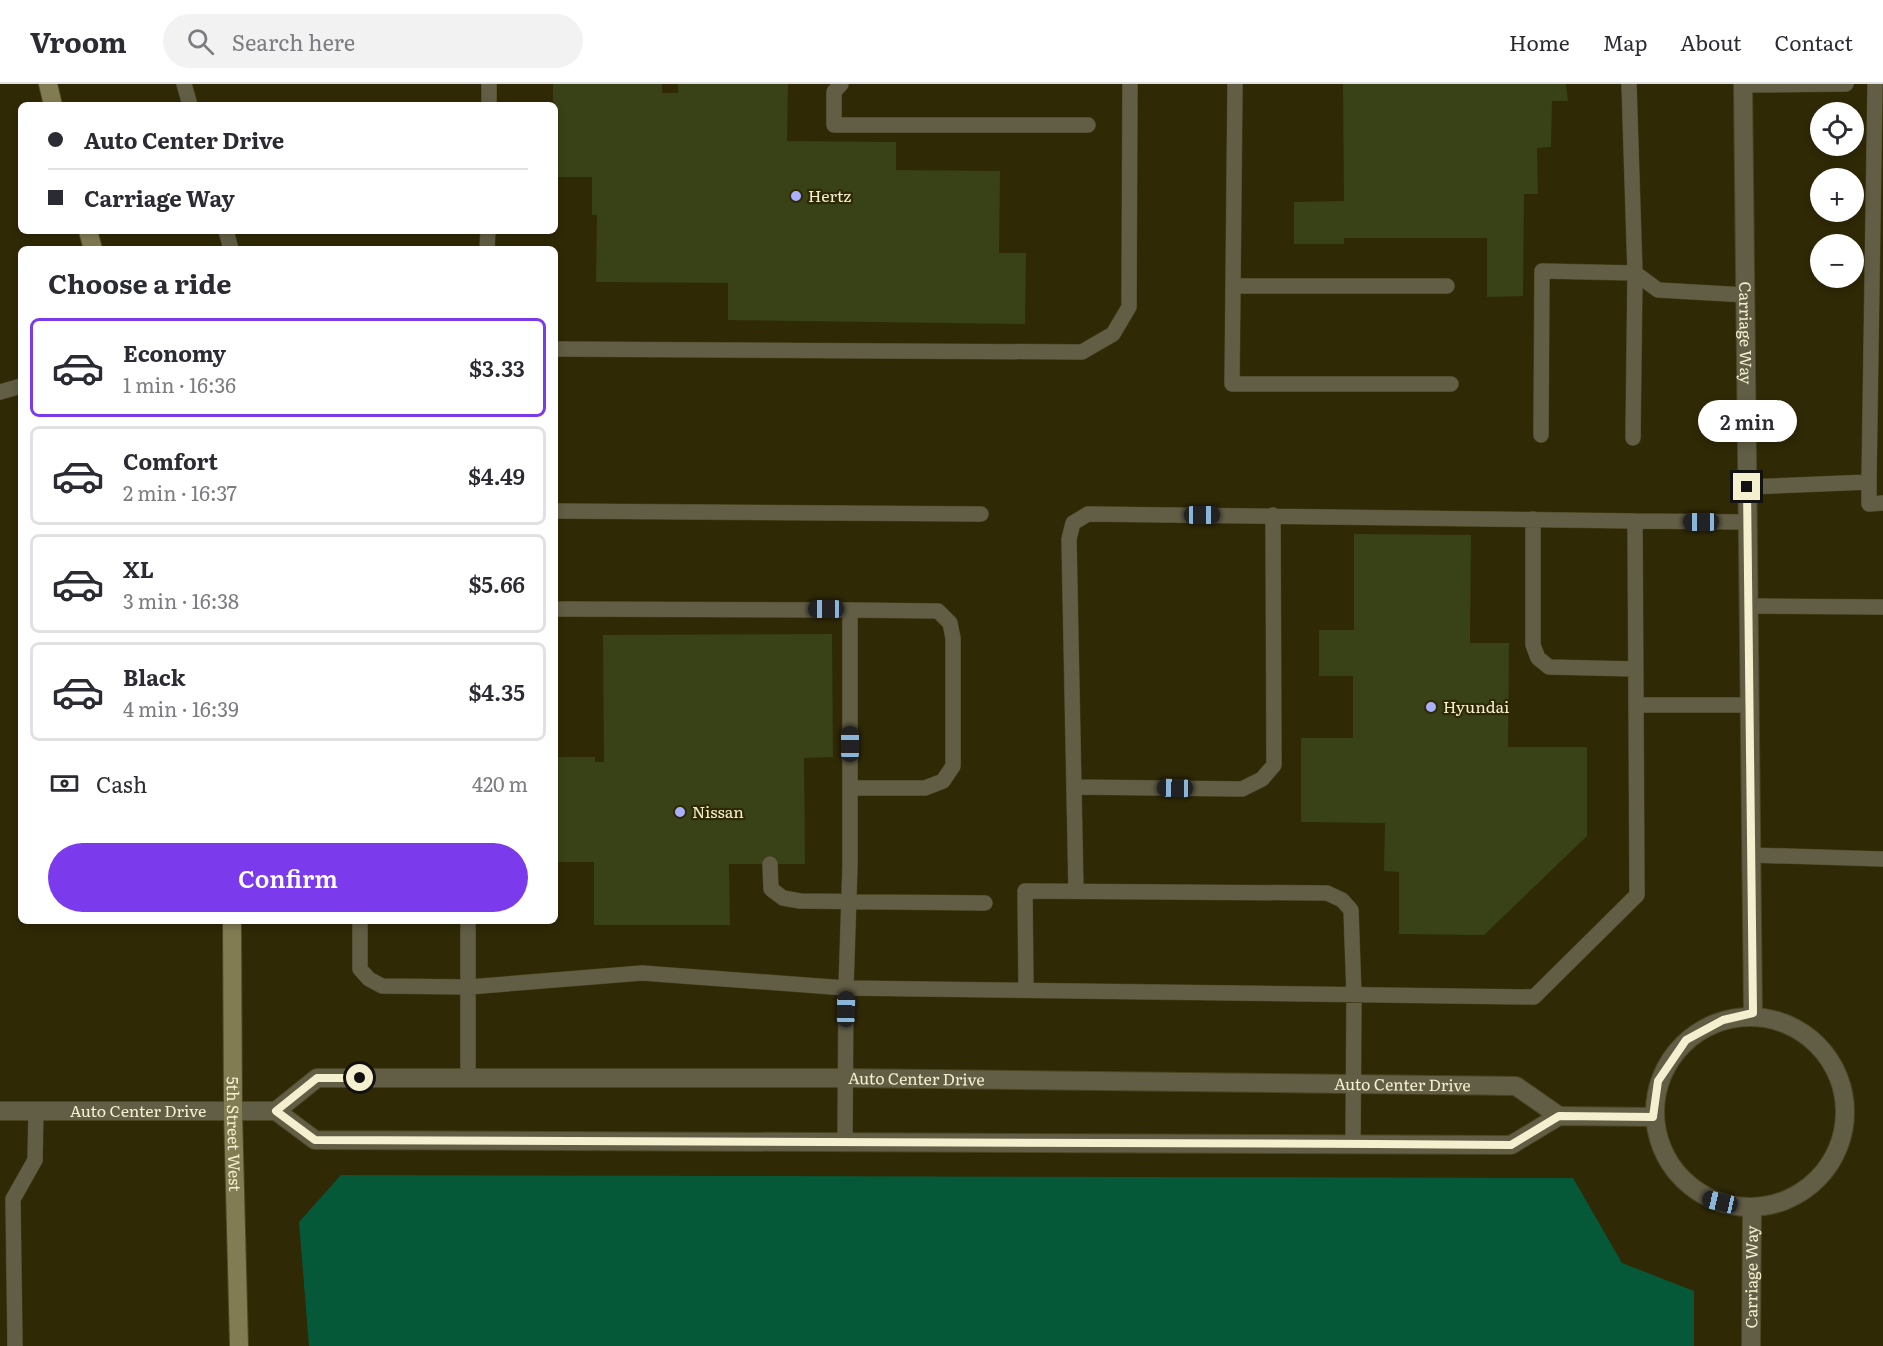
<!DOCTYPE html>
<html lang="en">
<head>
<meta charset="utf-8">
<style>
	:root { --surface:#fff; --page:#f2f2f3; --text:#2b2b33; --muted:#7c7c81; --line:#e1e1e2; --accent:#7c3aed }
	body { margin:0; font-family:Literata,serif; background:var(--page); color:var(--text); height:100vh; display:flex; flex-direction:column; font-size:22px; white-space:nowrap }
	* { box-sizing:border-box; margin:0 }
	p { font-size:20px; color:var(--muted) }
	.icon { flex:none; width:33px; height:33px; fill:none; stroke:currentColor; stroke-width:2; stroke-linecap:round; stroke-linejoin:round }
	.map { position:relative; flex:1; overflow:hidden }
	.side { position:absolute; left:18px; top:162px; width:540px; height:678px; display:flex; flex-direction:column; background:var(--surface); border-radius:9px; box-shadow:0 3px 9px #0003 }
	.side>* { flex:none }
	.hud { position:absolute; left:18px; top:18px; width:540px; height:132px; border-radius:9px; box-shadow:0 3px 9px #0003; display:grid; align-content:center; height:132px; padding:0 30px; background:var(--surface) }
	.fabs { position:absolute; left:1810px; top:18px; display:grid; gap:12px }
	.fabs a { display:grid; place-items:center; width:54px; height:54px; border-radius:50%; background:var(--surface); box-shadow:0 3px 9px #0003; font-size:30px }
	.end { position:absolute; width:27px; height:27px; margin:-14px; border:8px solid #f4efce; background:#111; box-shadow:0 0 0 3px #111 }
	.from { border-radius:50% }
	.bubble { position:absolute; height:42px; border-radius:21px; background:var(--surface); box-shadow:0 3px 9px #0003; font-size:20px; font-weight:600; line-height:42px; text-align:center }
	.car { position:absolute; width:18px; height:36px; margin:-18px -9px; border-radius:8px; box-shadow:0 0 4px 2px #0007; background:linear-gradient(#222 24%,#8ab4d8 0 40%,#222 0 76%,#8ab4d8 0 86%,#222 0) }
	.hud b { display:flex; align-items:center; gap:21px; height:57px; font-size:22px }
	.hud b+b { border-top:2px solid var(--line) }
	.hud i { width:15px; height:15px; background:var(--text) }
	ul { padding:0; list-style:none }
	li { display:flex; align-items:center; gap:18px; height:99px; margin:0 12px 9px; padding:0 18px; border:3px solid var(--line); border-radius:9px }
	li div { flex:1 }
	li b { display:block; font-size:22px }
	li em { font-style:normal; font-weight:600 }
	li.active { border-color:var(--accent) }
	li>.icon { width:54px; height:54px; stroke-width:1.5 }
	h2 { padding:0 30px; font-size:27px; line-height:72px }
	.pay { display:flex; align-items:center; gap:15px; height:66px; padding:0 30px; font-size:22px }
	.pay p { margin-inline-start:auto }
	.cta { display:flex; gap:12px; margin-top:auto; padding:12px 30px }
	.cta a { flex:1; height:69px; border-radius:36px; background:var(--accent); color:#fff; font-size:24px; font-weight:600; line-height:69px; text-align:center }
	header { display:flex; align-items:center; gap:36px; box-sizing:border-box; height:84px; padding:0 30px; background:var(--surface); border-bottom:2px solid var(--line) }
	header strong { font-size:28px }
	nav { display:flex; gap:33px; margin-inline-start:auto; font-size:21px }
	.search { width:420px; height:54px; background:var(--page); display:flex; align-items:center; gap:15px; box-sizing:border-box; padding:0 21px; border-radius:33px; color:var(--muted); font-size:22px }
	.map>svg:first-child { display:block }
</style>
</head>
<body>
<header>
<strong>Vroom</strong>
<div class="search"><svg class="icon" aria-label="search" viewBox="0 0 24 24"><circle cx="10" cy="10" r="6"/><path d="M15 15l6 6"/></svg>Search here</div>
<nav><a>Home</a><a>Map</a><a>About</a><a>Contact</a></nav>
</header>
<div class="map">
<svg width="1883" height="1262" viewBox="0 0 1883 1262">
	<rect width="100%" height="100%" fill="#2f2906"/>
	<path fill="#055939" d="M341,1091L1573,1094L1622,1179L1694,1207V1262H309L299,1138Z"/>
	<path fill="#384216" d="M553,0H662V9H678V0H788L787,57L896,58V86L1000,87L999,169H1026L1025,240L728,236V199L596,198L597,131H592V93H555V21H553Z
		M1343,0H1566L1568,17H1552L1551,63L1537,64L1538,110H1524L1523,212L1487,213V154H1344V160H1294V118L1344,117Z
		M1354,450L1471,451L1470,559H1509L1508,663H1587V752L1484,851L1399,850V788L1384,787L1385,739L1301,738V654H1353V592H1319V546H1354Z
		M832,550L833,673L804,674L805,780H729L730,841H594V778H555V673H595V678H604L603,551Z"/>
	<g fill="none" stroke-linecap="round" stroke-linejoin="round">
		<g stroke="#4b4522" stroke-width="16">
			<path id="lane" d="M184,0L190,21
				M841,0L834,8V41H1088
				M1235,0L1233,202H1447
				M1629,0L1635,189L1658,206L1746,211
				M1743,1L1846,0
				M489,21V0
				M226,147L231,165
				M487,165L488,147
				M1233,202L1232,300H1451
				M555,265L1082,268L1113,250L1129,223L1130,0
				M0,308L21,302
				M1541,351L1542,187L1635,189L1633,354
				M1869,398V420L1883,419
				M1747,403L1869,398L1875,0
				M555,427L981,430
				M1533,435V561L1538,574L1549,583L1635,585
				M1748,438L1635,437L1636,621H1749
				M1748,522L1883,523
				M555,525L850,526V781L846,904L845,1058
				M850,526L938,527L950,539L953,554V682L943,697L925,704H850
				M1075,703L1242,705L1262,695L1274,681L1273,431
				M1751,771L1883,775
				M770,780L771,805L783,814L800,817L985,819
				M1076,807L1069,455L1073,439L1088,430L1635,437
				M360,837V885L369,895L382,902L469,903L642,889L846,904L1534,913L1637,811L1636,621
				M468,837V994
				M1026,906L1025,807L1327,809L1342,816L1351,826L1354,911L1353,1060
				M15,1262L13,1115L35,1076L36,1027"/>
		</g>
		<g stroke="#4b4522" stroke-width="20">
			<g id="street">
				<path id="s1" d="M1743,0L1753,929"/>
				<circle cx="1750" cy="1028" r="95"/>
				<path id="s2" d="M0,1027H276L315,1056L1511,1061L1559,1032L1653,1033"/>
				<path id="s3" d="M276,1027L317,994H845L1516,1002L1559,1032"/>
				<path id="s4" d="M1751,1262L1752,1125"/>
			</g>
		</g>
		<g stroke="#4b4522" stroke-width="20">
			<g id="secondary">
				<path d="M48,0L53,21"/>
				<path d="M88,147L93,165"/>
				<path id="s5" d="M232,837L233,1028L239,1262"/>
			</g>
		</g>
		<use href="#lane" stroke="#625e45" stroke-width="15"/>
		<use href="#street" stroke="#625e45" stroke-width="18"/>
		<use href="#secondary" stroke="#827c53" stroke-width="18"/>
	</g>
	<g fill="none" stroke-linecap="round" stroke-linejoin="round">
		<path stroke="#f4efce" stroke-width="8" d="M360,994H317L276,1027L315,1056L1376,1060L1511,1061L1559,1032L1653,1033L1658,997L1686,956L1723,936L1753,929L1747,403"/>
	</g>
	<g fill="#aab0fb" stroke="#2f2906" stroke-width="2">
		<circle cx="796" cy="112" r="6"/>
		<circle cx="1431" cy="623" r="6"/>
		<circle cx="680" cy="728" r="6"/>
	</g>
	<g text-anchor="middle" stroke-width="4.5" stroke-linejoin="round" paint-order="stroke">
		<g font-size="16" fill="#f4efce" stroke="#2f2906" text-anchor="start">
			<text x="808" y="118">Hertz</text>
			<text x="1443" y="629">Hyundai</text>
			<text x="692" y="734">Nissan</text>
		</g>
		<g font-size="16" fill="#f4efce" stroke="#2f2906">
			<text dy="6" stroke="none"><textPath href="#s1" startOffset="249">Carriage Way</textPath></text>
			<text dy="6" stroke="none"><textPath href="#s3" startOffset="652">Auto Center Drive</textPath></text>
			<text dy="6" stroke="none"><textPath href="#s3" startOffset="1138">Auto Center Drive</textPath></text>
			<text dy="6" stroke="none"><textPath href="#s2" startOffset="138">Auto Center Drive</textPath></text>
			<text dy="6" stroke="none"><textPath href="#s5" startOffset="213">5th Street West</textPath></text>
			<text dy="6" stroke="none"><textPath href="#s4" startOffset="69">Carriage Way</textPath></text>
		</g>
	</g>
</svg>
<div class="fabs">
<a><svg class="icon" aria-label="locate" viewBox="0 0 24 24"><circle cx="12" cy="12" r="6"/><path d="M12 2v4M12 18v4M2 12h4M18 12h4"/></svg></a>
<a>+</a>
<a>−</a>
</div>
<i class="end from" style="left:360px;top:994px"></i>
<i class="end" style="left:1747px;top:403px"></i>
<div class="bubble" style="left:1698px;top:316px;width:99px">2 min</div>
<i class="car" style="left:1202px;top:431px;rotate:90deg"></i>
<i class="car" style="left:1701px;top:438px;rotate:270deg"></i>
<i class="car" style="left:826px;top:525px;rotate:270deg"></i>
<i class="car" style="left:850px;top:660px;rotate:0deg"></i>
<i class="car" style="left:1175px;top:704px;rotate:271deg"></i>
<i class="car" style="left:846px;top:925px;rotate:1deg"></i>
<i class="car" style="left:1720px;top:1118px;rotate:283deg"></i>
<div class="hud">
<b><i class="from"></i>Auto Center Drive</b>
<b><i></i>Carriage Way</b>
</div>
<section class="side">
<h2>Choose a ride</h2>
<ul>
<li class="active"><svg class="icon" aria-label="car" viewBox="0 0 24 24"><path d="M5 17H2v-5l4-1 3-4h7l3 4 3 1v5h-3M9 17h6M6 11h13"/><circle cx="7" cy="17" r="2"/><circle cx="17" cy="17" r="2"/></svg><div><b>Economy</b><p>1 min · 16:36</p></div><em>$3.33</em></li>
<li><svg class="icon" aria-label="car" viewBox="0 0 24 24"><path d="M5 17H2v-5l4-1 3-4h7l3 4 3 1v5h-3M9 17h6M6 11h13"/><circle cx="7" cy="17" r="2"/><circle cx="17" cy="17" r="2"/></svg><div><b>Comfort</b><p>2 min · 16:37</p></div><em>$4.49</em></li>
<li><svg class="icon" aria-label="car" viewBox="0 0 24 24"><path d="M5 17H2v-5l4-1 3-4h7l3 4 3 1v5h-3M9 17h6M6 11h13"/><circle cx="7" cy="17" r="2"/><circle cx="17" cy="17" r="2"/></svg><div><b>XL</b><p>3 min · 16:38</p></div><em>$5.66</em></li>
<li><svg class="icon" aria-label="car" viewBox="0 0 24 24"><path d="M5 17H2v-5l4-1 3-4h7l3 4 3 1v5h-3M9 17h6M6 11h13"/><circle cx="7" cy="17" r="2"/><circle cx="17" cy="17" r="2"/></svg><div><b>Black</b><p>4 min · 16:39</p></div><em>$4.35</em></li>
</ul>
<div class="pay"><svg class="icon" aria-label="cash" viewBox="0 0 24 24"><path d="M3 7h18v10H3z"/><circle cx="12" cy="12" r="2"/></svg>Cash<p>420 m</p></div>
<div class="cta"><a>Confirm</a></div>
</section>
</div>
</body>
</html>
